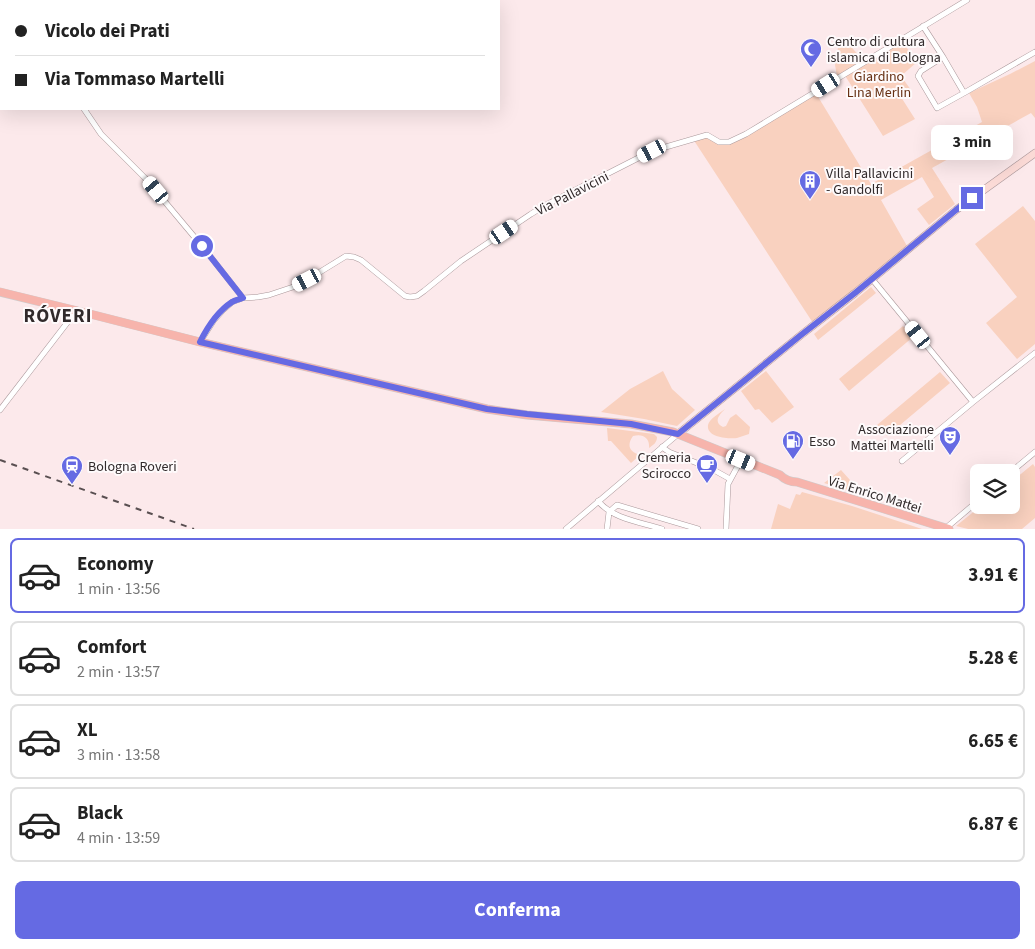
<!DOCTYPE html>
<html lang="it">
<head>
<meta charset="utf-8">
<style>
	:root { --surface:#fff; --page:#f2f2f2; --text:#222; --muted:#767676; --line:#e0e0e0; --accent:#656ae3 }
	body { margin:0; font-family:"Source Sans 3",sans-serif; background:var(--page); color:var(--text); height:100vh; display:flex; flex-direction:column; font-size:19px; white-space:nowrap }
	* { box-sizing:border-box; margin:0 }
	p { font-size:16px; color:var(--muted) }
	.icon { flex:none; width:28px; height:28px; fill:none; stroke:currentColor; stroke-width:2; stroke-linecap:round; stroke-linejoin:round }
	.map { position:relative; height:529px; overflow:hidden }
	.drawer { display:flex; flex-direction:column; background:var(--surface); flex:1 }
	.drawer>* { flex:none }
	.top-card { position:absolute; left:0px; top:0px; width:500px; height:110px; box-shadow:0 5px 20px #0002; display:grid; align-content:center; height:110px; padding:0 15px; background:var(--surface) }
	.fabs { position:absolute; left:970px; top:464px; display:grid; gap:10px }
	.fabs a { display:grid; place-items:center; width:50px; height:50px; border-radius:8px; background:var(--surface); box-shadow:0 5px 20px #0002; font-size:25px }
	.end { position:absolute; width:22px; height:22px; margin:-11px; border:6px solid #656ae3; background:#fff; box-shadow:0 0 0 2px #fff }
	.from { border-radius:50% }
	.bubble { position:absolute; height:35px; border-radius:8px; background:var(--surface); box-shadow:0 5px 20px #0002; font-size:16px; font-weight:700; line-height:35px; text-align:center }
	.car { position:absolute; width:15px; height:30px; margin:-15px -8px; border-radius:6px; box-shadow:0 0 4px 1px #0007; background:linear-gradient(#fff 24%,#345 0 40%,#fff 0 76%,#345 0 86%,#fff 0) }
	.top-card b { display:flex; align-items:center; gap:18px; height:48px; font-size:19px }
	.top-card b+b { border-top:1px solid var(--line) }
	.top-card i { width:12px; height:12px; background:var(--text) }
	ul { padding:9px 0 0; list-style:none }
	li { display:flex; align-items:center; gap:15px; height:75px; margin:0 10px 8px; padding:0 5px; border:2px solid var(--line); border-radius:8px }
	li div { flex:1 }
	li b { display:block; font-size:19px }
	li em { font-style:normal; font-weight:700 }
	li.active { border-color:var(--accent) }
	li>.icon { width:45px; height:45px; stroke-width:1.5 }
	.action { display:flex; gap:10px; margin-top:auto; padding:10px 15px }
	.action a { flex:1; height:58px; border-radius:8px; background:var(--accent); color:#fff; font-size:20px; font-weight:700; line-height:58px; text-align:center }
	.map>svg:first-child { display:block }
</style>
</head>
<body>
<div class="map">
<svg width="1035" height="529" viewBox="0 0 1035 529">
	<rect width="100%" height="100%" fill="#fce9eb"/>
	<path fill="#f9d1bf" d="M844,39L863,60L837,76L835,65L839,42Z
		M901,40L917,62L901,76L911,90L901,97L915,119L883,136L844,74Z
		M1035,61V118L1031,113L932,168L955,204L929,225L917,209L934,197L922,177L881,200L907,246L902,255L813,323L693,139L707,135L719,142H729L813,91L817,95L871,184L982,122L977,107L969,93L1010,74Z
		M1023,206L1035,221V344L1017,359L986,323L1017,297L975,244Z
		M871,287L876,293L818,340L814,334Z
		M903,326L913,337L849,391L839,379Z
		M663,371L672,389L695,410L677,426L644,419L601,412L630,389Z
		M766,371L794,407L772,423L759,409L755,410L741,391Z
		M940,372L950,383L887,436L877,425Z
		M725,409C719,415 713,422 723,427L726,426L730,418L736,414L750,427L749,434C745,435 741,437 737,438C730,439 706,438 708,425C709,419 720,413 725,409Z
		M607,428L654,434L657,437C657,443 653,445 649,448C650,438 643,433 633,436C626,446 630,452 640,455L631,463L611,441H608Z
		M1033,464L1035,467V518L1022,529H968L956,526L982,505H1011V482Z
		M841,470L859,490L854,492L824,483Z
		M802,492L852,506L922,529H771L778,504L790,509L796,494L800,495Z"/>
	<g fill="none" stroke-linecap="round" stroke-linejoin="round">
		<g stroke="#ab989b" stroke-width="6">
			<path id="minor" d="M4,0L6,1
				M923,26L943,57L921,71L918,76L937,108L964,93
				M943,57L964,93L1035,52
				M84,109L101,134L145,178L202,246L243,298
				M872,279L973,402L1035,353
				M200,342L214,320L223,310L232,302L243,298L258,297L269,295L293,287L307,280L346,256L354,257L361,260L405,296L410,297L417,296L424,291L461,261L531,214L544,206L652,151L707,135L719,142H729L746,134L967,0
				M0,410L77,310
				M662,447L669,452L712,469L730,479
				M902,461L973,402
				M1011,472L1035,452
				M598,501C613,519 640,522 662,529
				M946,528L979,500
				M566,529L678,434
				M607,529L609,512L617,505L698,529
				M726,529L728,484L741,460"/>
		</g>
		<g stroke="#ab989b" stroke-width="8">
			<path id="secondary" d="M678,434L801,335L855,293L956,210L1035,153"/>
		</g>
		<g stroke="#cecccc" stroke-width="9">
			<path id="primary" d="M0,292L94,315L200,342L487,409L527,415L631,424L673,432L780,475C785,480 791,482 797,482L949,529"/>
		</g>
		<use href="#minor" stroke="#fff" stroke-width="5"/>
		<use href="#secondary" stroke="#fbdad6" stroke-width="7"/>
		<use href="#primary" stroke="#f7b4ac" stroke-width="8"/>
		<path stroke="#594f51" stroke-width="2" stroke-dasharray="6 6" stroke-linecap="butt" d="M0,460L194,529"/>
	</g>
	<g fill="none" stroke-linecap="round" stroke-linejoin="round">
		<path stroke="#656ae3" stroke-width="6" d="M202,246L243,298C240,299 235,300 232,302C218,311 207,328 200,342L487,409L527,414L631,424L678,434L801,335L855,293L956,210L972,198"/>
	</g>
	<defs>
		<g id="mosque-pin" transform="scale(1.125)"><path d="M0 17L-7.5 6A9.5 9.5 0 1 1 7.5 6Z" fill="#656ae3" stroke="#fefafb"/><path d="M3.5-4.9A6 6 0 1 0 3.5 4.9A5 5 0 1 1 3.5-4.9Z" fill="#fff"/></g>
		<g id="building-pin" transform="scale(1.125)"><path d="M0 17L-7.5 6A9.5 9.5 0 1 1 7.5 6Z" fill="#656ae3" stroke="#fefafb"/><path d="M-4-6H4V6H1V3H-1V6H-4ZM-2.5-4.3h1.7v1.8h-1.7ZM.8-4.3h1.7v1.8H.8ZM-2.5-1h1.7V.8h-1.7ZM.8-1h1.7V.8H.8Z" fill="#fff"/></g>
		<g id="theatre-pin" transform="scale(1.125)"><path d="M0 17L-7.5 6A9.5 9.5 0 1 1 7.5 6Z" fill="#656ae3" stroke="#fefafb"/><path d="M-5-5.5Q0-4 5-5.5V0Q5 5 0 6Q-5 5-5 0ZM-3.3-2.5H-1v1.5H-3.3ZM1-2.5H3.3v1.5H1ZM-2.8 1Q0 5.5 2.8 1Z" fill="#fff"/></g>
		<g id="fuel-pin" transform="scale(1.125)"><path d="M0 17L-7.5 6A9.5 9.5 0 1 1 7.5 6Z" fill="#656ae3" stroke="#fefafb"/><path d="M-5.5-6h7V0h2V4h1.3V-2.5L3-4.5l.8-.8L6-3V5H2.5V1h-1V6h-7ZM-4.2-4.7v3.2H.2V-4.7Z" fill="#fff"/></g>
		<g id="cafe-pin" transform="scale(1.125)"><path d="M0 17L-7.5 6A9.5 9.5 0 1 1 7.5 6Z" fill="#656ae3" stroke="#fefafb"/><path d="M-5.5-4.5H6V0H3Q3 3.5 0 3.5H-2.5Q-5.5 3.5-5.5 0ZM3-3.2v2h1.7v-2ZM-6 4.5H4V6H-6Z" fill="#fff"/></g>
		<g id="station-pin" transform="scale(1.125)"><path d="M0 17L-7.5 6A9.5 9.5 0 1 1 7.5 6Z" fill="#656ae3" stroke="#fefafb"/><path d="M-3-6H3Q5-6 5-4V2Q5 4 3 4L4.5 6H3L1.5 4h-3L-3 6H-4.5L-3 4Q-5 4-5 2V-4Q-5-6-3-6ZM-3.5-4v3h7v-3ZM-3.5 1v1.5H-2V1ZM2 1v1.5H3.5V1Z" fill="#fff"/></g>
	</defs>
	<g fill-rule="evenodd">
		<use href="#mosque-pin" x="811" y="49"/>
		<use href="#building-pin" x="810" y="181"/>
		<use href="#theatre-pin" x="950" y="437"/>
		<use href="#fuel-pin" x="793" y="441"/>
		<use href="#cafe-pin" x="707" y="465"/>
		<use href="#station-pin" x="72" y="466"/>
	</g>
	<g text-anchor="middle" stroke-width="4" stroke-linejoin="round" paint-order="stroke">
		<g font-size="14" fill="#312a2b" stroke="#fefafb" text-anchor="start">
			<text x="827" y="46">Centro di cultura<tspan x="827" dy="16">islamica di Bologna</tspan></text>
			<text x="826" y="178">Villa Pallavicini<tspan x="826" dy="16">- Gandolfi</tspan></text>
			<text x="934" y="434" text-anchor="end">Associazione<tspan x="934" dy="16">Mattei Martelli</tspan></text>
			<text x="809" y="446">Esso</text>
			<text x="691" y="462" text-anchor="end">Cremeria<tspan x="691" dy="16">Scirocco</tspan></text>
			<text x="88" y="471">Bologna Roveri</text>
		</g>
		<g font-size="14" fill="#662f12" stroke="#fefafb">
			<text x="879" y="81">Giardino<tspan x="879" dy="16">Lina Merlin</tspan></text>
		</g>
		<g font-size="14" fill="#312a2b" stroke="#fefafb">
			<text transform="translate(572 193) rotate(-27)" y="5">Via Pallavicini</text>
			<text transform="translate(875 494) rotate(17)" y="5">Via Enrico Mattei</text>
		</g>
		<g font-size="19" font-weight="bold" letter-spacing="1" fill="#312a2b" stroke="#fefafb">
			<text x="58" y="322">RÓVERI</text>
		</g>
	</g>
</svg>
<div class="fabs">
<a><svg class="icon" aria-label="layers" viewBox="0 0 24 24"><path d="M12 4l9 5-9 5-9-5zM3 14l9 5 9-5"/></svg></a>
</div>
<i class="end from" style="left:202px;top:246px"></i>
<i class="end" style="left:972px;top:198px"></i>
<div class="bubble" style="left:931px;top:125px;width:82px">3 min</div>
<i class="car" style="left:826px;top:85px;rotate:238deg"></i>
<i class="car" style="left:652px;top:151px;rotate:243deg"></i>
<i class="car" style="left:156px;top:190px;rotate:320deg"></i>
<i class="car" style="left:504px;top:232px;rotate:56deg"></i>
<i class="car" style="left:307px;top:280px;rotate:243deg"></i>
<i class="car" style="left:918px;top:335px;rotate:321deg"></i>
<i class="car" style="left:741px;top:460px;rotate:112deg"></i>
<div class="top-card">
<b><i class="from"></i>Vicolo dei Prati</b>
<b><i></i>Via Tommaso Martelli</b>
</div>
</div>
<section class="drawer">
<ul>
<li class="active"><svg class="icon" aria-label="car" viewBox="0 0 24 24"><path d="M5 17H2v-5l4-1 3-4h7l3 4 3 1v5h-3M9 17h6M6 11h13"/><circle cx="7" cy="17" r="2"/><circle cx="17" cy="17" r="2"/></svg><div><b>Economy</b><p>1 min · 13:56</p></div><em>3.91 €</em></li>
<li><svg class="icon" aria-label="car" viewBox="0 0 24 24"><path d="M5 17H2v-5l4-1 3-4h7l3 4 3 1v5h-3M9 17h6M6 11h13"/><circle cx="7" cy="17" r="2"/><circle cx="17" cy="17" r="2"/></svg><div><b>Comfort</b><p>2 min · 13:57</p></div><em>5.28 €</em></li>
<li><svg class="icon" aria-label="car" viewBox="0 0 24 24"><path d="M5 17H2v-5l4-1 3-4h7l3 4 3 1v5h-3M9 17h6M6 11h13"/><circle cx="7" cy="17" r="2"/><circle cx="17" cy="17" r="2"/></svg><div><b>XL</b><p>3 min · 13:58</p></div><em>6.65 €</em></li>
<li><svg class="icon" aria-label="car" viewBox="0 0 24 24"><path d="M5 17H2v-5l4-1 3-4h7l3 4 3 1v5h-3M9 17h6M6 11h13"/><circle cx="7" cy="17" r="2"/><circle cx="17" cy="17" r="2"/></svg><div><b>Black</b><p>4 min · 13:59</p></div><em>6.87 €</em></li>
</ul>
<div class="action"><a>Conferma</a></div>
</section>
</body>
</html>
